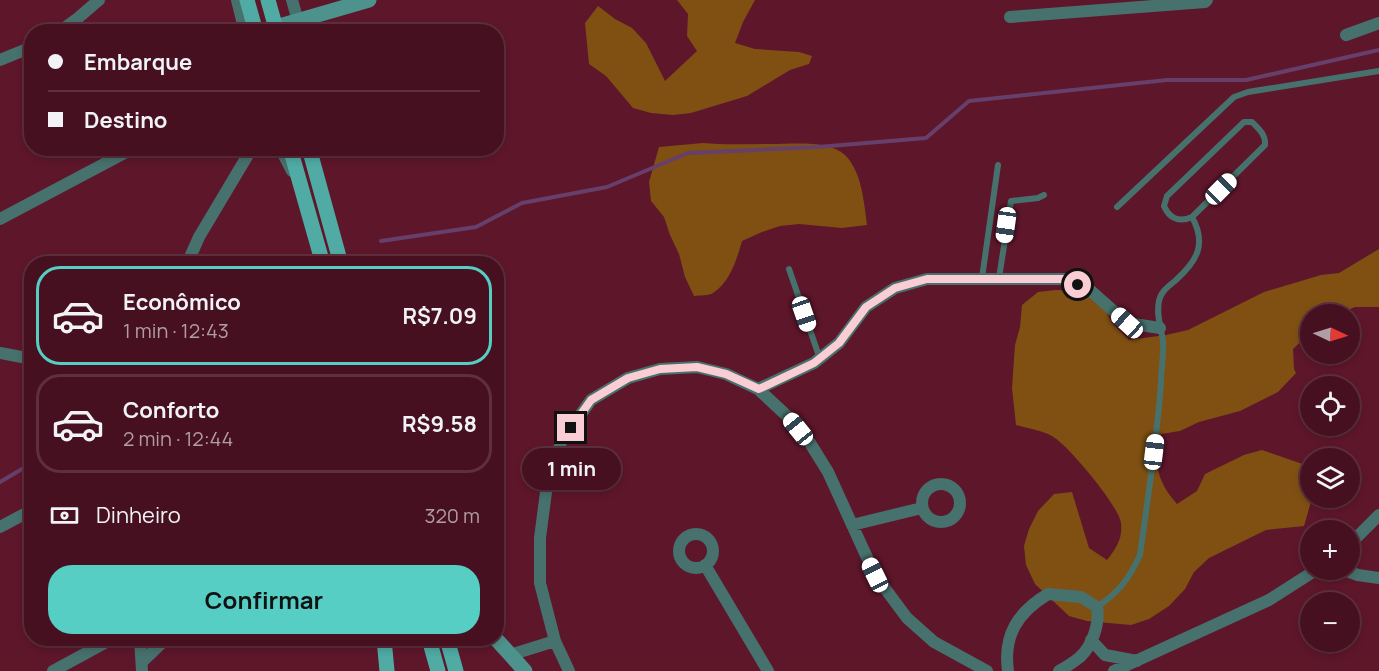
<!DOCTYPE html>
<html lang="pt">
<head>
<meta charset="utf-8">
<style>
	:root { --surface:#461020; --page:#501e2d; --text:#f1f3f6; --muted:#b09da5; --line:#5e303e; --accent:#56cec4 }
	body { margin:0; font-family:Manrope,sans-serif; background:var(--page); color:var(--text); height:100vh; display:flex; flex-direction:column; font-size:22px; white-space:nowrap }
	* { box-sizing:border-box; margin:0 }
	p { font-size:20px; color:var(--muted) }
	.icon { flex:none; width:33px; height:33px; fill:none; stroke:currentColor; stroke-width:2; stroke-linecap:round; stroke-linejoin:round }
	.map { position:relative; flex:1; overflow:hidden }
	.side { position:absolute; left:24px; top:256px; width:480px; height:390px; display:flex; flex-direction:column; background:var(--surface); border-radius:24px; box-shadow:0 3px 9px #0003,0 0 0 2px var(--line) }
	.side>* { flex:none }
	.guide { position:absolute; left:24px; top:24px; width:480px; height:132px; border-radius:24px; box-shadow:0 3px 9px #0003,0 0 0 2px var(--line); display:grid; align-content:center; height:132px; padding:0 24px; background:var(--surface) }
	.needle { width:39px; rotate:94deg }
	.tools { position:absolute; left:1300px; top:304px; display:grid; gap:12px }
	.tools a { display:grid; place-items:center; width:60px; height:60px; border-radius:50%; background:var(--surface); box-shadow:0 3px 9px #0003,0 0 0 2px var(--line); font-size:30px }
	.end { position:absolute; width:27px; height:27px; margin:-14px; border:8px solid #faccd3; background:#111; box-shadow:0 0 0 3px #111 }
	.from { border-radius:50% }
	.bubble { position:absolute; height:42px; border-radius:21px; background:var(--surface); box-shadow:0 3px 9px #0003,0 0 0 2px var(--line); font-size:20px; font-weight:700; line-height:42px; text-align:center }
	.car { position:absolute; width:18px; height:36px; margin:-18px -9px; border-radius:8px; box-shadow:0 0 4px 2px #0007; background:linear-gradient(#fff 24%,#345 0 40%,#fff 0 76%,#345 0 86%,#fff 0) }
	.guide b { display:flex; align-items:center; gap:21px; height:57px; font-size:22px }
	.guide b+b { border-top:2px solid var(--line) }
	.guide i { width:15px; height:15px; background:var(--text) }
	ul { padding:10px 0 0; list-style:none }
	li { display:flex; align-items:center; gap:18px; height:99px; margin:0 12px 9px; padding:0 12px; border:3px solid var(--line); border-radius:24px }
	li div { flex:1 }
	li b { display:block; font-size:22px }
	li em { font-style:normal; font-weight:700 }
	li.on { border-color:var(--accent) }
	li>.icon { width:54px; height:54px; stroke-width:1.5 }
	.pay { display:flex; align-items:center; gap:15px; height:66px; padding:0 24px; font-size:22px }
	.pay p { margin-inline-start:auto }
	.action { display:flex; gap:12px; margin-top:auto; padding:12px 24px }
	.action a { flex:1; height:69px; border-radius:24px; background:var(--accent); color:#111; font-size:24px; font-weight:700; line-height:69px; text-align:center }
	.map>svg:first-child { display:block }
</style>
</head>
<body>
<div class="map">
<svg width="1379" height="671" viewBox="0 0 1379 671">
	<rect width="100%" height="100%" fill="#5e162b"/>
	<path fill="#7f5012" d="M677,0H755L743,22L735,43L755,49L799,52L812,56L809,64L790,70L747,96L691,113L673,115L651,113L633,108L606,76L589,64L585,23L598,6L615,19L632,28L646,43L665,81L697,51L687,36L688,14Z
		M703,143C723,145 743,144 764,144C786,145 827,138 845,155C862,172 864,203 867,225L842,228L799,224L780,226L762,232L742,241C737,259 730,282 713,293C709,296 700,295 694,296L685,277L679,254L670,235L664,217L651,201L649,182L659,147Z
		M1379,249V307H1355L1336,315H1311V332L1293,349L1294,369L1296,373L1278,392L1240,411L1199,422L1180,431L1161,434C1153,464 1157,481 1177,504L1197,491L1205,474L1244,455L1262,450L1311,467L1312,498L1304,526L1266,530L1209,558L1194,572L1185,589L1169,606L1149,619L1131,625L1087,621L1069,616L1035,584L1026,565L1024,546L1029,529L1038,511L1054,494L1072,492L1089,548L1107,560C1116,549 1123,538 1121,523C1119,506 1067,444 1052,436C1041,430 1027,428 1016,425L1012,388L1015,345L1020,327L1022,305L1038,292L1056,290L1078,291L1103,305L1112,323L1129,340L1166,335L1188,330L1264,292L1321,275L1339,273Z"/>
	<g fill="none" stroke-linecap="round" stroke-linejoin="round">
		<path stroke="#663f6a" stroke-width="4" d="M381,241L476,227L522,203L607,187L688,153L818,147L926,138L969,101L1167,80H1246L1379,50
			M0,482L32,463"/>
		<path stroke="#47716d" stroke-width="6" d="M1244,122H1252C1259,129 1266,135 1265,145L1192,217C1179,223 1169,218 1164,206L1167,196Z
			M1117,207L1234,97L1248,92L1379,71
			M789,269L820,359
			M982,278L998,165
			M999,278L1011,201L1038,198L1044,195
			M1097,607C1119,592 1129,579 1140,555C1148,497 1157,440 1161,382C1161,369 1164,354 1163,341C1161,327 1156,315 1159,301C1161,291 1169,286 1176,280C1197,261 1207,244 1192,217"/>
		<path stroke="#47716d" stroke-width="12" d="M237,0L245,32
			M292,0L301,32
			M1010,17L1205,2L1207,0
			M59,32L78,18L99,0
			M1346,35L1379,23
			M0,60L32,47
			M280,148L292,171
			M0,219L134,148
			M187,264L199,237L252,148
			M0,353L32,359
			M758,389L814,363L839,343L866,307L895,288L927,279H1064L1091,291L1127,323L1160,328
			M922 503a19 19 0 1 1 38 0a19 19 0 1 1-38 0Z
			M852,525L922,508
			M0,527L32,510
			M679 551a17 17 0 1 1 34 0a17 17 0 1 1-34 0Z
			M1350,544L1379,515
			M705,565L768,671
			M1344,570L1358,575L1379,578
			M140,639L142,671
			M1091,640L1105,655L1137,661
			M510,655L555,641
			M142,662L166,639
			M53,671L112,639
			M569,671L555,641L540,583V538L546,492L561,442L591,400L628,378L660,369L697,367L726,374L758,389L786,415L810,443L828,472L875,575L907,618L934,642L987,671
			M1008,671C1003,635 1018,612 1048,594L1081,597L1097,607C1100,624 1092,646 1080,657C1074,662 1066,667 1059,671
			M1114,671L1269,600L1316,570"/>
		<path stroke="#4d928c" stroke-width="15" d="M276,27L369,0
			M496,639L525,671"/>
		<path stroke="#4faba4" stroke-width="15" d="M247,0L256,32
			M268,0L277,32
			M290,148L323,264
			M309,148L341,264
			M384,639L387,671
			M429,639L438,671
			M447,639L456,671"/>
	</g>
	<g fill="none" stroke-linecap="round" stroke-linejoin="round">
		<path stroke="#faccd3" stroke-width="8" d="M571,428L591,400L628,378L660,369L697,367L726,374L759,389L814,363L839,343L866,307L895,288L927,279H1065L1078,285"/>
	</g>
</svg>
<div class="tools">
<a><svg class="needle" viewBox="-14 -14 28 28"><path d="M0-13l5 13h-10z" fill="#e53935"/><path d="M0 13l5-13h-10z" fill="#b09da5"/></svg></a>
<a><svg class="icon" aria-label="locate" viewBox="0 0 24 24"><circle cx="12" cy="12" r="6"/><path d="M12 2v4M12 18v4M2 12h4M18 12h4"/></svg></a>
<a><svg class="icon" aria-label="layers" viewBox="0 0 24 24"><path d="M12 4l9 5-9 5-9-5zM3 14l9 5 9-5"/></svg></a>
<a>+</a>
<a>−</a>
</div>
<i class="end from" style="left:1078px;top:285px"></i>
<i class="end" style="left:571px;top:428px"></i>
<div class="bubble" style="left:522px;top:448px;width:99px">1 min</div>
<i class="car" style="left:1221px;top:189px;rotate:45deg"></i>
<i class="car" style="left:1006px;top:225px;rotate:188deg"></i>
<i class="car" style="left:804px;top:314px;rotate:161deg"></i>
<i class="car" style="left:1127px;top:323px;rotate:312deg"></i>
<i class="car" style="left:798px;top:429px;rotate:321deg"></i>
<i class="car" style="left:1154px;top:452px;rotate:7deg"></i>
<i class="car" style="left:875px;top:575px;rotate:334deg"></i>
<div class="guide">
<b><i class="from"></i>Embarque</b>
<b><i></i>Destino</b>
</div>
<section class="side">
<ul>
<li class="on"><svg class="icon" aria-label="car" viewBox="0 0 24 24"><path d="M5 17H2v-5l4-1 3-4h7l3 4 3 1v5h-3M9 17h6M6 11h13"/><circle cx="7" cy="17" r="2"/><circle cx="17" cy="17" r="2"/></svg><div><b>Econômico</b><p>1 min · 12:43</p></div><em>R$7.09</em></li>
<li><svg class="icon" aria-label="car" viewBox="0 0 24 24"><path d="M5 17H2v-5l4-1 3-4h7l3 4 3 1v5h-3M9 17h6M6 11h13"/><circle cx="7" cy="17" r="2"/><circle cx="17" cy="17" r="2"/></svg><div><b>Conforto</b><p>2 min · 12:44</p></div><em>R$9.58</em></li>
</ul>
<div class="pay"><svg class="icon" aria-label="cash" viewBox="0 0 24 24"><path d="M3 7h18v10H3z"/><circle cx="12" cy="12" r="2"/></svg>Dinheiro<p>320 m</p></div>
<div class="action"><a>Confirmar</a></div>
</section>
</div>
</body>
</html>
